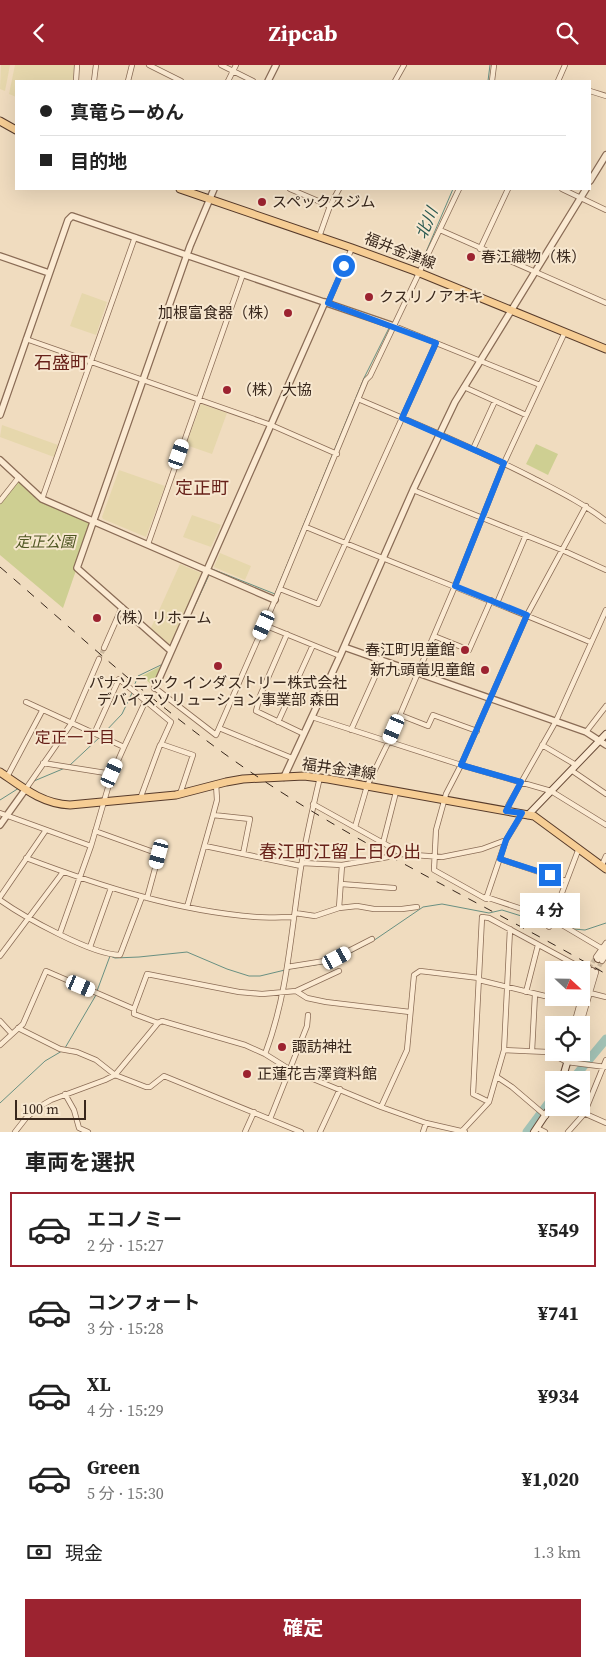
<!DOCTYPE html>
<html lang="ja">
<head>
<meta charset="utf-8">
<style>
	:root { --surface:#fff; --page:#f2f2f2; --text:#222; --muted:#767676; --line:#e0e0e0; --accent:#9c2330 }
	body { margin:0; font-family:"Source Serif 4","Noto Sans JP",serif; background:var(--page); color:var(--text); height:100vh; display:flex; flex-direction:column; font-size:19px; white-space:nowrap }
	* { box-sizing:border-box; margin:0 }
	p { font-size:16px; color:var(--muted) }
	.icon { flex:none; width:28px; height:28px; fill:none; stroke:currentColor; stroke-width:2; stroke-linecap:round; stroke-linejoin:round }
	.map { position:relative; height:1067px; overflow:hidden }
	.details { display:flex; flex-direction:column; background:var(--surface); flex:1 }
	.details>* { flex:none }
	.guide { position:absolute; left:15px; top:15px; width:576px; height:110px; border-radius:0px; box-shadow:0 5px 20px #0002; display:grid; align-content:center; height:110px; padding:0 25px; background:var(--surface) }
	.needle { width:32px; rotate:112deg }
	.tools { position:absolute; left:545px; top:896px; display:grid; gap:10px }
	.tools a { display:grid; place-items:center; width:45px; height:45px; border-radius:0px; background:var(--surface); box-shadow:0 5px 20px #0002; font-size:25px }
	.scale { position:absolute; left:15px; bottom:12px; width:71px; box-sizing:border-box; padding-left:5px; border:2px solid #38271c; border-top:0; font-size:14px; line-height:18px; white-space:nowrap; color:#38271c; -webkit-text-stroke:4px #f7e7cf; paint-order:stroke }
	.end { position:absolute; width:22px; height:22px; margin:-11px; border:6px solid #1a73e8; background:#fff; box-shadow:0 0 0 2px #fff }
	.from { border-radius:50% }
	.bubble { position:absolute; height:35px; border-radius:0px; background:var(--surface); box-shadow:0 5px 20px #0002; font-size:16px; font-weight:700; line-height:35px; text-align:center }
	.car { position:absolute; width:15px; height:30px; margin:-15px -8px; border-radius:6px; box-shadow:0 0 4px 1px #0007; background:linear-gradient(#fff 24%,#345 0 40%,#fff 0 76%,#345 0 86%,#fff 0) }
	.guide b { display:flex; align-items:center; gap:18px; height:48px; font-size:19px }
	.guide b+b { border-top:1px solid var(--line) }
	.guide i { width:12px; height:12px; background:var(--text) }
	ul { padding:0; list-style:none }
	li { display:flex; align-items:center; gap:15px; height:75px; margin:0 10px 8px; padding:0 15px; border:2px solid transparent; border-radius:0px }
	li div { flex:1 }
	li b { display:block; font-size:19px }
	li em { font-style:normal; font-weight:700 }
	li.active { border-color:var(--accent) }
	li>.icon { width:45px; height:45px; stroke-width:1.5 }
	h2 { padding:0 25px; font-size:22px; line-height:60px }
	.pay { display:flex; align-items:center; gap:12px; height:55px; padding:0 25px; font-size:19px }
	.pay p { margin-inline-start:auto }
	.cta { display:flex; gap:10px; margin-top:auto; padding:10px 25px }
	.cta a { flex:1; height:58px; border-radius:0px; background:var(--accent); color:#fff; font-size:20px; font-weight:700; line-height:58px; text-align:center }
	header { display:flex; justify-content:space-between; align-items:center; height:65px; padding:0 25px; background:var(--accent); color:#fff; font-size:22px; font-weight:700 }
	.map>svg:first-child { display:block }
</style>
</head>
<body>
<header><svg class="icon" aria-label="back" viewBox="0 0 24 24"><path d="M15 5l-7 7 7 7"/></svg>Zipcab<svg class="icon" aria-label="search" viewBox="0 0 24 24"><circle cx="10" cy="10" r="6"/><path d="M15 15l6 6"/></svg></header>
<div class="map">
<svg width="606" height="1067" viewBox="0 0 606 1067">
	<rect width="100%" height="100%" fill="#f0dcbf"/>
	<path fill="#e6d7ac" d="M1,0H10L5,26L0,24Z
		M15,0H74L73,16H16V32L9,29Z
		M82,228L107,237L96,270L70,261Z
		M201,339L227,348L212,389L186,380Z
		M2,360L58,380L54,392L0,372Z
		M119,405L165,421L146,472L103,454L102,452Z
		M192,450L221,460L211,482L183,472Z
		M220,488L251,501L245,515L214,502Z
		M180,499L201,508L172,577L169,579L151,563Z"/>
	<path fill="#cecf92" d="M536,379L558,389L548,410L526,399Z
		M21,414L42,434L93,456L63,543L0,490V439Z
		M161,601L152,620L142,611Z"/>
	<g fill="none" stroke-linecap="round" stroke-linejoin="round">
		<path stroke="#699082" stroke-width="1" d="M488,16L490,0
			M420,201L453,124
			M212,504L275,529L364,313L389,263
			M170,595L209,510
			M133,624L138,611L163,599
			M103,669L122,649L132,628
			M70,700L100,672
			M34,716L65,703
			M0,735L19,723
			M573,864L585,865L606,858
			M288,904L334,897L376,874L423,842L442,839L489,848L502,845L531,854L559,861
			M97,926L110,891L115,893L139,892L187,887L227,904L249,911H260L285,905
			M65,983L96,930
			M0,1038L45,996L62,986"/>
		<path stroke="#a2c2b5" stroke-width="9" d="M572,1015L606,974
			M527,1067L551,1035L554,1033"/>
		<path stroke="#cbb89e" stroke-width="4.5" stroke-dasharray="4.5 2" stroke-linecap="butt" d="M99,594L104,583
			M388,792L400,789
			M589,903L596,892
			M596,907L602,896"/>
		<g stroke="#8a6c56" stroke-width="6">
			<path id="minor" d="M149,0L181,16
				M221,0L253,16
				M76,16L77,0
				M94,16L96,0
				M128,16L132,0
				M228,16L236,0
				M395,16L404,0
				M492,16L494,0
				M558,16L565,0
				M590,26L606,31
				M290,124L330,141
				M562,124L606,145
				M440,165L606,238
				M319,172L330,141L339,124
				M480,184L508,124
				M328,238L352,183
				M394,261L540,320
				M26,274L271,360L337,389
				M464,322L526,350
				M358,334C417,359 476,384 533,413C558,426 583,438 606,456
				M473,384L495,336
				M413,425L562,485L606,505
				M42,434L135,172
				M0,436L19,412
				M306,462C400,501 496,537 590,577
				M148,479L243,209
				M280,524L318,539L436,278
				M497,538L526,470
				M264,560L340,591
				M287,569L260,631L256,646L304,669
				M434,571L469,585L491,535
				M104,583L122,542
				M155,623L216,670L275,535L366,315L370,311L459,124
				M26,637L124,682L112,709L91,781L60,868
				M400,650L428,661L433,650L477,666
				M312,652L461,700L551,726L606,760
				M278,657L313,580
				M219,663L292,693
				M351,665L382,596
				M586,667L606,641
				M94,669L119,614L171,657L161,679L193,690L180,729
				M542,680L576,700
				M124,682L145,637
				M43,698L112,709
				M571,705L606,729
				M7,712L42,646
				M25,725L71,659L99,594
				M140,734L160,680
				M313,739L403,789
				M506,746L509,739L556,656L606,545
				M0,748L91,781
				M522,749L506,775L486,834L434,805L436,765L446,729L461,700L527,550L586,441
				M213,750L250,754L243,789
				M355,762L367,721L388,678L455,521L504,398L565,267
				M95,766L159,789L147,833
				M383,778L396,727
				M205,781L301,801
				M400,789L442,792L482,784L506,775
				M26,793C100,821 177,846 256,852C268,853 282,852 294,852
				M500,794L566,816
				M302,798L342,800L388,792
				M602,800L606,791
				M341,819L394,823
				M0,832L46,765
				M486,832L552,854L601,883
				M0,835C24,852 92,890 120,890L142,832
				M187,842L213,750L217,735L216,719
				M339,843L342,800
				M295,848L315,851L339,843L357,841L374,844H402L417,842
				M549,862L579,783
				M90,882L111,823
				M0,891L63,807
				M596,892L606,878
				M602,896L606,890
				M287,902L331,895L372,874
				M479,915L545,931L580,935
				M296,926L339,906
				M526,927L538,880
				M590,928L606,932
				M581,931L589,903
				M583,951L596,907
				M0,956L12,969
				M578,957L576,952L581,934
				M158,958L134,949V944L147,909L239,927L262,929L296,926L307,933L326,937L410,947
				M18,963L60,984L77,987L96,995L115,1010L146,1022H150L164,1011L301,1067
				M0,980L23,959L46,906L134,944
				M504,985L548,987L567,997L606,1002
				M532,986L535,929
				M265,989C288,929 291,865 301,802C306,772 313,742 320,712
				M497,1012L512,1022L546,1051
				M65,1029L74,1045L79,1063L88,1067
				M489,1037L473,1029L482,852L489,853L574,899
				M381,1042L407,985L414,910L420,906L479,913
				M570,1042L606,1058
				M270,1054L307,961L308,950
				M537,1063L545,1067
				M462,1066L489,1037L504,985L510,864
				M15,1067L26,1053L39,1042L51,1035L105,1015L115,1010L158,958L162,956L245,980L265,989L289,1004L381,1042L426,1058L465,1067
				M245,1067L254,1047
				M320,1067L340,1024
				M423,1067L426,1058
				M568,1067L584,1049L606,995"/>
		</g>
		<g stroke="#8a6c56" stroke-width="8">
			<path id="tertiary" d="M268,16L276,0
				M590,116L606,90
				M0,191L49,208
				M0,350L68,155L72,151L394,261
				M0,395L42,434L275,535
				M344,582L586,667L606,680
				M171,586L77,503L190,181L214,124
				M155,623L325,237
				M284,712L340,591L413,425L455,337L586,124
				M0,760L25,725"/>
		</g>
		<g stroke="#6b4d3a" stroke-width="8">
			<path id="secondary" d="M528,750L606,669
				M598,894L606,884
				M578,960L592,906
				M562,1015L570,988
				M534,1067L554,1037"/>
		</g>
		<g stroke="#573b2b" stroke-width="9">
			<path id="primary" d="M0,56L16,65
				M180,124L352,183L415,206L606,284
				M0,707C22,722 42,739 70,740L176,730L226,717L243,714L304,711L328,714L534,751L606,804"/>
		</g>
		<use href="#minor" stroke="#fbead2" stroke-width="4.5"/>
		<use href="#tertiary" stroke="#fbead2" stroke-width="5.5"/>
		<use href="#secondary" stroke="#fbead2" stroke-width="6"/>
		<use href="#primary" stroke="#f6cd94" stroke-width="7"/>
		<path stroke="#38271c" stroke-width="1" stroke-dasharray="9 9" stroke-linecap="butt" d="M0,502C85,575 167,652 261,714C371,787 492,843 606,909"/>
	</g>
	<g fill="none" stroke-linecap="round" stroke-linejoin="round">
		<path stroke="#1a73e8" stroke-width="6" d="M344,201L328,238L436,278L402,353L504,398L455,521L527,550L461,700L521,717L506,746L522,748L506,775L500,794L550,810"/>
	</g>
	<g fill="#9c2330" stroke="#f7e7cf" stroke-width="2">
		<circle cx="262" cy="137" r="5"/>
		<circle cx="471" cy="192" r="5"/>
		<circle cx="369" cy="232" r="5"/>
		<circle cx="288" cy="248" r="5"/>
		<circle cx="227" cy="325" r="5"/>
		<circle cx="97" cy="553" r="5"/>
		<circle cx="465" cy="585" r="5"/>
		<circle cx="218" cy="601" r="5"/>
		<circle cx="485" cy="605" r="5"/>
		<circle cx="282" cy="982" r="5"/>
		<circle cx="247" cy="1009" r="5"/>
	</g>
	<g text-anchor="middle" stroke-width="4" stroke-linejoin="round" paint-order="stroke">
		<g font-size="15" fill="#38271c" stroke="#f7e7cf" text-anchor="start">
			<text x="272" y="142">スペックスジム</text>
			<text x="481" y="197">春江織物（株）</text>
			<text x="379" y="237">クスリノアオキ</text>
			<text x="278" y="253" text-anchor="end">加根富食器（株）</text>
			<text x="237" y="330">（株）大協</text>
			<text x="107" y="558">（株）リホーム</text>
			<text x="455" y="590" text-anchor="end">春江町児童館</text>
			<text x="475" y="610" text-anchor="end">新九頭竜児童館</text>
			<text x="218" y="623" text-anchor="middle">パナソニック インダストリー株式会社<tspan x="218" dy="17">デバイスソリューション事業部 森田</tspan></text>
			<text x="292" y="987">諏訪神社</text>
			<text x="257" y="1014">正蓮花吉澤資料館</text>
		</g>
		<g font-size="15" fill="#38271c" stroke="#f7e7cf">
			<text transform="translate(400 186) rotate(21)" y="5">福井金津線</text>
			<text transform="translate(339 704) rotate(8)" y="5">福井金津線</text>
		</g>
		<g font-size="15" font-style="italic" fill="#4e5621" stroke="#f7e7cf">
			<text x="45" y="482">定正公園</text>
		</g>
		<g font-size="16" font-style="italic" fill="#2a5951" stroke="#f7e7cf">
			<text transform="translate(426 158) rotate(-67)" y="6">北川</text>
		</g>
		<g font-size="16" fill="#672119" stroke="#f7e7cf">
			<text x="75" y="678">定正一丁目</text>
		</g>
		<g font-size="18" fill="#672119" stroke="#f7e7cf">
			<text x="61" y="304">石盛町</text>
			<text x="202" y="429">定正町</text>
			<text x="340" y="793">春江町江留上日の出</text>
		</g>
	</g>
</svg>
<div class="tools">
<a><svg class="needle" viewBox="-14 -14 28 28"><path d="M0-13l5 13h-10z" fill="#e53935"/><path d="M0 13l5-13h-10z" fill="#767676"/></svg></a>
<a><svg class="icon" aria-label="locate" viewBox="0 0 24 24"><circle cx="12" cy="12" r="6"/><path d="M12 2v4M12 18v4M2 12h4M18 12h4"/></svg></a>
<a><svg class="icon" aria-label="layers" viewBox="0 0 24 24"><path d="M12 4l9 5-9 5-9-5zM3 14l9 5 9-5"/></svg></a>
</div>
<div class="scale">100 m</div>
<i class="end from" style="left:344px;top:201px"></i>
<i class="end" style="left:550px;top:810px"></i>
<div class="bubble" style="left:520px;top:828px;width:60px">4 分</div>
<i class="car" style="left:179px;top:389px;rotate:19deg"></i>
<i class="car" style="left:264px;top:560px;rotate:204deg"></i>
<i class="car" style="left:394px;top:664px;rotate:203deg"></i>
<i class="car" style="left:112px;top:708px;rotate:24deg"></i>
<i class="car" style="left:159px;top:789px;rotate:195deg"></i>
<i class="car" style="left:337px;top:893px;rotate:62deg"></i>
<i class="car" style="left:81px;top:921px;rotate:113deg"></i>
<div class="guide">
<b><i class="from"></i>真竜らーめん</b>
<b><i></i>目的地</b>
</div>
</div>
<section class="details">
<h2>車両を選択</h2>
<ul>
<li class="active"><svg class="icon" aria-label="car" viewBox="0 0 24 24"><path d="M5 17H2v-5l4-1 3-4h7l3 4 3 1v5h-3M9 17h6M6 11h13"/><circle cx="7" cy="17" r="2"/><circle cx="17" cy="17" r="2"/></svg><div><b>エコノミー</b><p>2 分 · 15:27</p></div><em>¥549</em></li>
<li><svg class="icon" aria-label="car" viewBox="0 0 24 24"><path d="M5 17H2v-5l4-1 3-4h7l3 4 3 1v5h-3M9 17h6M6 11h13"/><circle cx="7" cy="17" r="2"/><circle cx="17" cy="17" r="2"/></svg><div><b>コンフォート</b><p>3 分 · 15:28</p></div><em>¥741</em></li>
<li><svg class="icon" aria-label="car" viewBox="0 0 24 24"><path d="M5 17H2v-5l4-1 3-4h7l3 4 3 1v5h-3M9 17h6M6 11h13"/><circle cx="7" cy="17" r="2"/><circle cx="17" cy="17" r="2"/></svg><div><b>XL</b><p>4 分 · 15:29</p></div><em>¥934</em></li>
<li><svg class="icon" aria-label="car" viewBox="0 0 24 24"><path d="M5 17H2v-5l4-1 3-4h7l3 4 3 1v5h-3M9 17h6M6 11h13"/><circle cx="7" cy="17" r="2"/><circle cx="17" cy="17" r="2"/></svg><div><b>Green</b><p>5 分 · 15:30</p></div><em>¥1,020</em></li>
</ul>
<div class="pay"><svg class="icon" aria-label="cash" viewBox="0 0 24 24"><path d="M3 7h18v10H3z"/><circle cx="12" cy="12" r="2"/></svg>現金<p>1.3 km</p></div>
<div class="cta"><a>確定</a></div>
</section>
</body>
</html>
